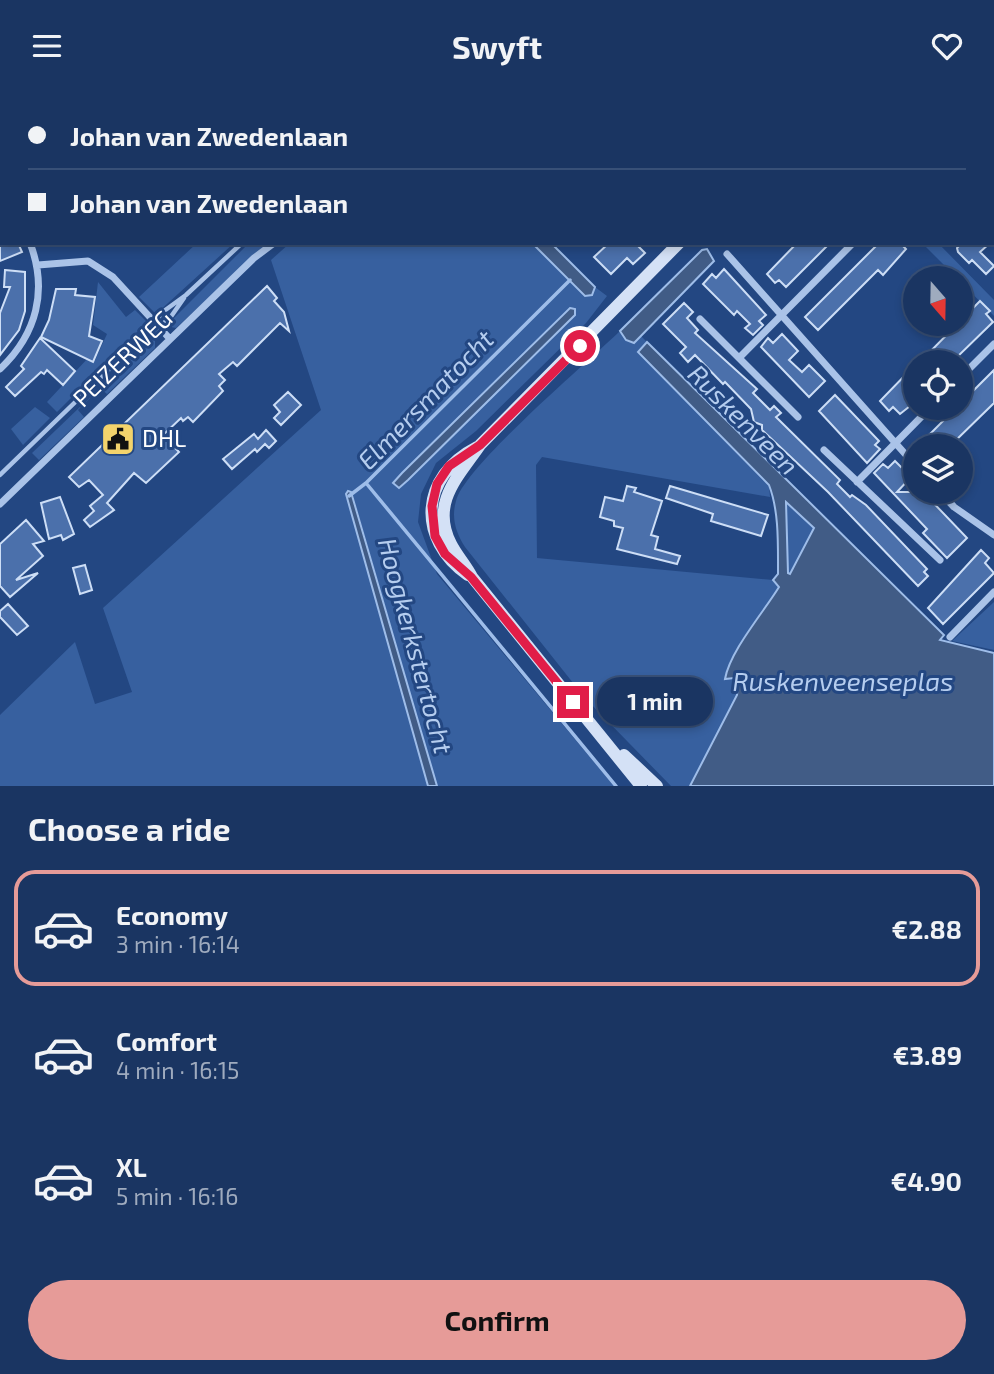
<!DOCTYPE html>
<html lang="en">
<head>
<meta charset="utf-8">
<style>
	:root { --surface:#1a3562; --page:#233d68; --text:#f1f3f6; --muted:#9fabbe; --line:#385077; --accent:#e69b98 }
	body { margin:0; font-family:"Exo 2",sans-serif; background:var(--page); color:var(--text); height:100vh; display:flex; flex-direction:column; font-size:26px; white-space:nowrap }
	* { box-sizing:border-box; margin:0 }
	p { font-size:23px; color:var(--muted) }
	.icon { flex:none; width:38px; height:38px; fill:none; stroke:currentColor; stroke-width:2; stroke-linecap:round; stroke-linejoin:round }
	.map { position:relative; height:695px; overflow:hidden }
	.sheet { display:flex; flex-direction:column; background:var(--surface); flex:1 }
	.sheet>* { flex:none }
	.top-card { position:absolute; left:0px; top:0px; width:994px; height:154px; box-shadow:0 4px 10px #0003,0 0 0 2px var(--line); display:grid; align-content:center; height:154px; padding:0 28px; background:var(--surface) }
	.needle { width:46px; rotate:160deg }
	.fabs { position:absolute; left:903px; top:175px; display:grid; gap:14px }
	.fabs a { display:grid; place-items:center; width:70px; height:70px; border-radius:50%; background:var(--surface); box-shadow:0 4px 10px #0003,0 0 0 2px var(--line); font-size:35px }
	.end { position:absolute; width:32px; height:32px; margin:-16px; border:9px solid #e11d48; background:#fff; box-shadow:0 0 0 4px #fff }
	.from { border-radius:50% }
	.bubble { position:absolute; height:49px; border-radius:24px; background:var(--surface); box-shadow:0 4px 10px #0003,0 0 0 2px var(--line); font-size:23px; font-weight:700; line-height:49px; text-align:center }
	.top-card b { display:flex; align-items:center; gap:24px; height:66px; font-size:26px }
	.top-card b+b { border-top:2px solid var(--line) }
	.top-card i { width:18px; height:18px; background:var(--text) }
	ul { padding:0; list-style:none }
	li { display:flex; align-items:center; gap:21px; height:116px; margin:0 14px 10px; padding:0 14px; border:4px solid transparent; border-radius:21px }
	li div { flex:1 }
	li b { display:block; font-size:26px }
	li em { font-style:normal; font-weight:700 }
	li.on { border-color:var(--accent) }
	li>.icon { width:63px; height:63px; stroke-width:1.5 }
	h2 { padding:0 28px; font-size:32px; line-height:84px }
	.primary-button { display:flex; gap:14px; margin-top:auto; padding:14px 28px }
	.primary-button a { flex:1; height:80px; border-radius:42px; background:var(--accent); color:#111; font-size:28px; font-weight:700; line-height:80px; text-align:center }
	header { display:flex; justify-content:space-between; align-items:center; height:91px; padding:0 28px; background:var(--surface); font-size:32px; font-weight:700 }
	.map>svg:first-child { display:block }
</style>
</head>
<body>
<header><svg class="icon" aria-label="menu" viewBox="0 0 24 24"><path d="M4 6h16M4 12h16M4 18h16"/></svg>Swyft<svg class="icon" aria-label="heart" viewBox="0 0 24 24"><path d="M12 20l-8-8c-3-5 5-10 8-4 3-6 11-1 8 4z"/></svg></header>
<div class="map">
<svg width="994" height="695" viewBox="0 0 994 695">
	<rect width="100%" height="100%" fill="#234782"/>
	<path fill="#37609f" d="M0,0H264L2,2V48Z
		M197,152H234L156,223L139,206Z
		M249,152H268L176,237L166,235Z
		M290,152H532L568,189L594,200L595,196L607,205L586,232L476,340L436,372L421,403L418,431L437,483L614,695H437L352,401L346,403L428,695H0V624L75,551L95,613L132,601L103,517L321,319L271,169Z
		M922,152H938L994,209V225L961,191V187H957Z
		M98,191L126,226L135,219L147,231L57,321L47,311L89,266L95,269L107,243L93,234Z
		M620,240L631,252L641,245L647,251L639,260L769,394L770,406L542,366L536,374L537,467L773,489L779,496C764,520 728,562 726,588L734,587L738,596L737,604L690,695H671L585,607L465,456C456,442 451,427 456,410C464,376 589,270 620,240Z
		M155,244V257L107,303L100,297L78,319L84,326L39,369L32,362Z
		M35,316L50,327L23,354L11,338Z
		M785,411L814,437L790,483L788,482Z
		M994,511V559L952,550Z"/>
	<path fill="#415c86" stroke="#9ebde9" stroke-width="2" fill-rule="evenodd" d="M532,152H551L595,196L592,204L585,205Z
		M707,158L714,170L634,252L626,249L620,240L702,159Z
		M570,217L575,218V224L408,389L399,397L393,392L402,382Z
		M647,251L944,544L940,549L994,562V695H690L737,604L738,596L734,587L725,588C730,560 763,522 779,496L773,489L778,483C778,452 779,420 769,394L638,261ZM786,411L814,437L790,483L788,482Z
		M348,400L351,401L437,695H428L346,403Z"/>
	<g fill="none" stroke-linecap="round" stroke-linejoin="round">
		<path stroke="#9ebde9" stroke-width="3.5" d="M570,189L366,392L616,695
			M349,405L366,392"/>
	</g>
	<path fill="#4b70ab" stroke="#cddef6" stroke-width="2" d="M0,152H18L22,161L0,170Z
		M609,152H635L645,162L633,173L627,167L611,183L594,166Z
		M797,152H830L786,196L779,189L775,192L767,183Z
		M879,152H900L906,158L883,184L878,179L818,239L805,226Z
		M962,152H990L980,161L994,175L986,183L972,169L969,172L958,161L957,157Z
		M724,178L766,224L759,230L763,234L753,244L745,237L750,233L737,220L734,224L703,193L712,183L716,187Z
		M5,179L25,181V220L19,239L0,264V222L10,196H4Z
		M267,195L277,207L274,210L284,221L289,240L280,232L237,275L233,271L219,283L225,289L219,295L223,300L193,331L188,326L183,330L181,327L163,344L179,361L146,392L134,382L107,412L114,419L90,436L84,429L94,420L90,415L103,404L89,389L79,396L69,386Z
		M56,198H76L75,204L95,206L89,245L102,250L93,271L41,246L49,229Z
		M980,210L990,220L986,223L993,231L952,271L944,265L938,271H920Z
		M684,212L693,221L687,227L698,239L695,242L757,298L753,302L770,319L774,315L781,322L776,326L840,389L837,393L850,406L852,404L866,414L927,478L924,481L928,485L918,495L828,401L762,339V334L754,331L751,318L725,291L723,293L695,264L688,271L680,262L686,256L663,233Z
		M782,243L798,260L789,269L802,281L809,274L825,290L809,306L761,256L768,247L773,252Z
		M40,247L75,280L63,294L47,279L44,283L41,281L15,305L6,296L24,278L21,275Z
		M915,274V294L910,299L915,304V311L900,323L893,316L889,320L880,310Z
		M994,279V312L950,355H928L923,350L956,317H961V312Z
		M288,301L301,314L281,334L274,327L280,321L274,314Z
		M835,304L879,350L875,354L880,358L867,372L819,320Z
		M266,339L276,350L269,357L265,353L257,361L255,358L232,378L223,368L254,343L258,348Z
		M895,370L911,386L897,401H923L967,447L947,467L923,442L927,438L874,382L883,373L888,377Z
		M627,395L636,397L634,401L662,410L651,444L658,446L655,458L680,465L677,473L617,458L623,437L614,435V430L600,426L605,406L623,410Z
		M670,395L768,424L761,445L711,430L713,423L666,407Z
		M60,406L74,443L63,449L61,444L49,448L41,412Z
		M26,429L44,450L33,453L43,465L16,489L38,482L10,506L0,495V453Z
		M981,459L989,467L985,472L994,482L943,533L928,517Z
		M85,474L92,499L80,503L73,477Z
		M8,513L28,535L17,544L0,526V520Z"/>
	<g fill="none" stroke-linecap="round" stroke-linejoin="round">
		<path stroke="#aac3e8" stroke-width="4.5" d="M372,0L374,2
			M377,2L378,0
			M133,257L170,227L184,207
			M0,384L129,259L164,220L186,204L242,152"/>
		<path stroke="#aac3e8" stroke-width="7" d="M519,0L521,2
			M977,0L979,2
			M432,2V0
			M992,15L994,17
			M0,111L2,113
			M727,163L915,374
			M38,174L88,170L113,186L170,248
			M700,228L798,326
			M740,266L853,152
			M0,278C37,243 48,199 30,152
			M961,286L994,253
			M824,359L940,469
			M857,391L930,317
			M940,401L954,416L994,444
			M0,413L254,167L274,152
			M950,546L994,501"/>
		<path stroke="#d4e1f6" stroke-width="12" d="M830,2L832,0
			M468,484C416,448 420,385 477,356
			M624,664L657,695
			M641,695L472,486C466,474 457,465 451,453C430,412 458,386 480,354L679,152"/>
	</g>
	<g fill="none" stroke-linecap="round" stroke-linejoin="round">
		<path stroke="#e11d48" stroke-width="9" d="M573,611L471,486L445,463L435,445L432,415L437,393L449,375L480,354L580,255"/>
	</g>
	<defs>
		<g id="civic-square" transform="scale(1.75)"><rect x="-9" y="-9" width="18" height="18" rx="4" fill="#f3d36c" stroke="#234782"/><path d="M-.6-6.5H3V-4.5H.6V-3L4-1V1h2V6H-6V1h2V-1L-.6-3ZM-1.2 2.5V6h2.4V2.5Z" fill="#111"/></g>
	</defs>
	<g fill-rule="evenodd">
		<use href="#civic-square" x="118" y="348"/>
	</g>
	<g text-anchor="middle" stroke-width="6" stroke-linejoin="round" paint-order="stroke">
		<g font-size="24" fill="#fff" stroke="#234782">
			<text transform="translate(123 268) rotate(-44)" y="8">PEIZERWEG</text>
		</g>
		<g font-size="24" fill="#fff" stroke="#234782" text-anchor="start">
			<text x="142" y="356">DHL</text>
		</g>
		<g font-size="26" font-style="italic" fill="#b5cdef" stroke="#234782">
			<text transform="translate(426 309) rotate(-46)" y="9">Elmersmatocht</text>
			<text transform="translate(743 329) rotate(45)" y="9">Ruskenveen</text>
			<text transform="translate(415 555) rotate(75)" y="9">Hoogkerkstertocht</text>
			<text x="843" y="600">Ruskenveenseplas</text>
		</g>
	</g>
</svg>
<div class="fabs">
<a><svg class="needle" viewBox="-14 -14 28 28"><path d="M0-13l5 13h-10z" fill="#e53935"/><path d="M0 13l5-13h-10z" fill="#9fabbe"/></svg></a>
<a><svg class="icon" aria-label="locate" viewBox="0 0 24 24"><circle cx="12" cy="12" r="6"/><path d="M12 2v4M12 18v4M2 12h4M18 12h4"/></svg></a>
<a><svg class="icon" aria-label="layers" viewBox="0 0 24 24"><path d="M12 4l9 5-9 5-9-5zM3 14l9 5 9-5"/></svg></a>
</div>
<i class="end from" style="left:580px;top:255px"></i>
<i class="end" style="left:573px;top:611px"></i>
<div class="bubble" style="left:597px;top:586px;width:116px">1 min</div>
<div class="top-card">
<b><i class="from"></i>Johan van Zwedenlaan</b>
<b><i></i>Johan van Zwedenlaan</b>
</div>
</div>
<section class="sheet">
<h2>Choose a ride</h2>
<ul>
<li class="on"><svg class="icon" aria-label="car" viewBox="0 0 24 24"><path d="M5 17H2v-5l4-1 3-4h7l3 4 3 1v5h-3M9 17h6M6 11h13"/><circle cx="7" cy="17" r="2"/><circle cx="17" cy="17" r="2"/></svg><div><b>Economy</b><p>3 min · 16:14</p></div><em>€2.88</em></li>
<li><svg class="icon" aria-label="car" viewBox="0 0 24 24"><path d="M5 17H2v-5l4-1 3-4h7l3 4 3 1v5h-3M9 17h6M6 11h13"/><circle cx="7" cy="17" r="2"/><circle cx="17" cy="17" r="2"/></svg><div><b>Comfort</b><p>4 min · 16:15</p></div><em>€3.89</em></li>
<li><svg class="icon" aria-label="car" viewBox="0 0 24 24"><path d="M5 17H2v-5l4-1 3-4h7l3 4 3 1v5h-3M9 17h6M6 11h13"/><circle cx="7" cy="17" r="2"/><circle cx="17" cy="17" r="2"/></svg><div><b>XL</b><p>5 min · 16:16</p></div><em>€4.90</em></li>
</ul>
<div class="primary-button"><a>Confirm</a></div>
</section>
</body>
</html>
